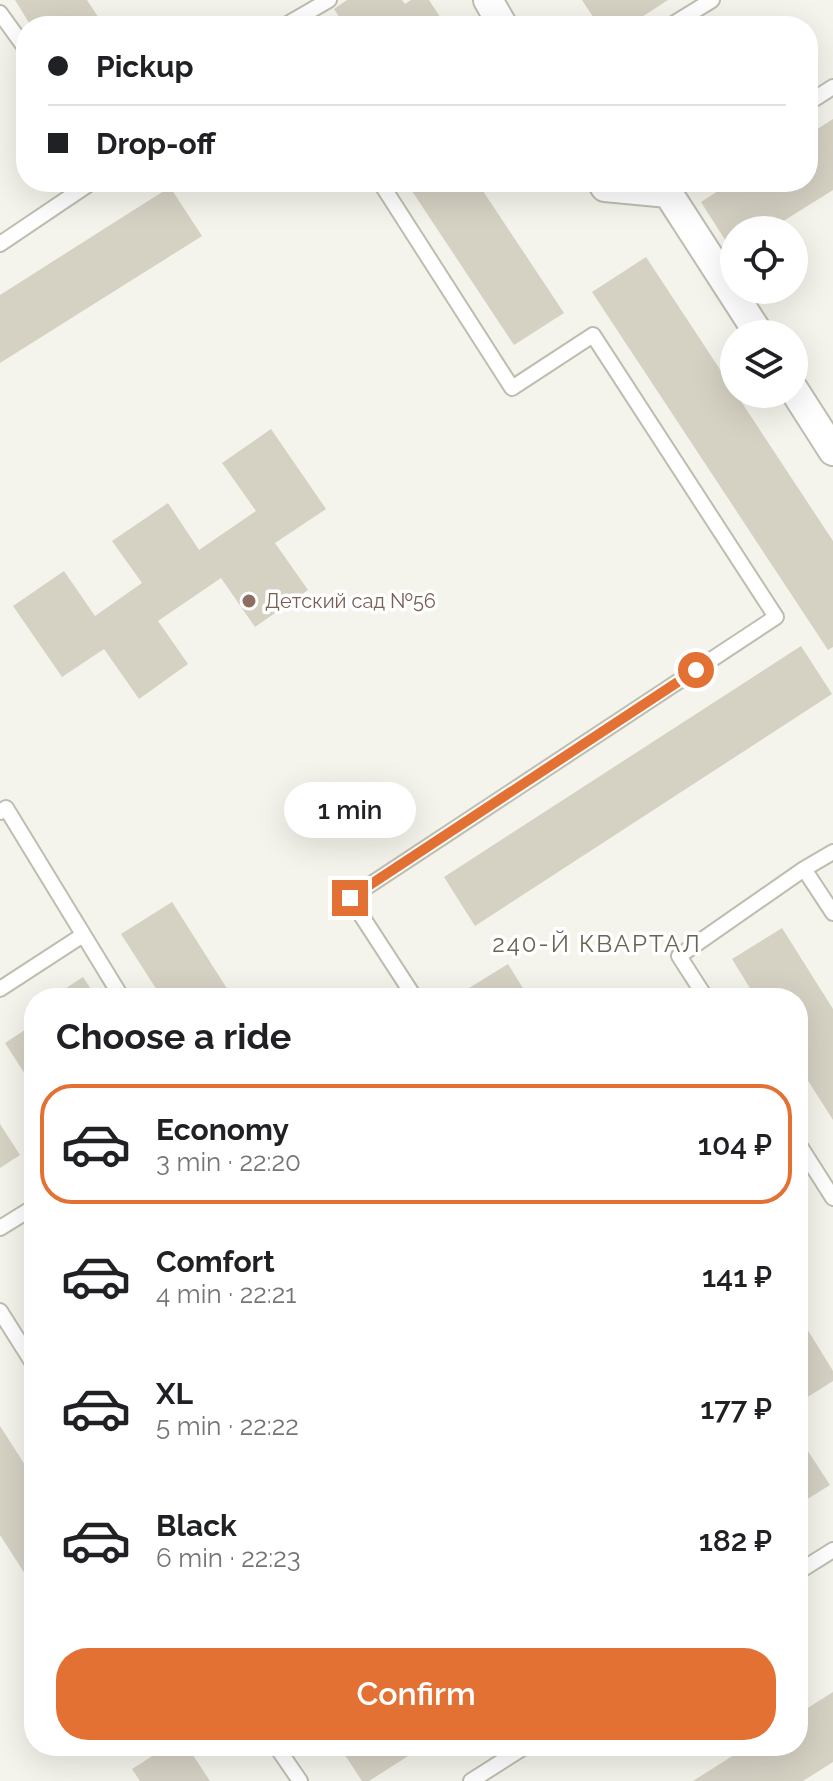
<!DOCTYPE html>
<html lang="en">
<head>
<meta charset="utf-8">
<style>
	:root { --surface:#fff; --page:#f2f2f2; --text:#202124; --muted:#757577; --line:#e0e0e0; --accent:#e47134 }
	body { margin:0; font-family:Raleway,sans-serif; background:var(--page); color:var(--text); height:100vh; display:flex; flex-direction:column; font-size:30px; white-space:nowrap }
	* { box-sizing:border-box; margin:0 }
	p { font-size:26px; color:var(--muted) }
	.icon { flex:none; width:44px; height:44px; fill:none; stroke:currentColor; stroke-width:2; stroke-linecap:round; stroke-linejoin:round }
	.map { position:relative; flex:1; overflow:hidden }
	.side { position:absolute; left:24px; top:988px; width:784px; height:768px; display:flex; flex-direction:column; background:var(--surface); border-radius:32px; box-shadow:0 8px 32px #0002 }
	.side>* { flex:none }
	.guide { position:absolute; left:16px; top:16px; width:802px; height:176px; border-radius:32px; box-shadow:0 8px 32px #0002; display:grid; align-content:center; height:176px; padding:0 32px; background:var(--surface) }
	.controls { position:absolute; left:720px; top:216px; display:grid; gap:16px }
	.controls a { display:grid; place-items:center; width:88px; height:88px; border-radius:50%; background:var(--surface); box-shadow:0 8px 32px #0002; font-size:40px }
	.end { position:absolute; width:36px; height:36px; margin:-18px; border:10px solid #e47134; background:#fff; box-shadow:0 0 0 4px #fff }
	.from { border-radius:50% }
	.bubble { position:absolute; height:56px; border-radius:28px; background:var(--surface); box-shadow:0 8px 32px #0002; font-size:26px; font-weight:600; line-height:56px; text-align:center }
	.guide b { display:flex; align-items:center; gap:28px; height:76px; font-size:30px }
	.guide b+b { border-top:2px solid var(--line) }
	.guide i { width:20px; height:20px; background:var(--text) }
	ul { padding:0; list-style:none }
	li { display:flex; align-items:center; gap:24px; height:120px; margin:0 16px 12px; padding:0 16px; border:4px solid transparent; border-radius:32px }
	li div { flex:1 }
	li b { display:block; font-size:30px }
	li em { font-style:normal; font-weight:600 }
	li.selected { border-color:var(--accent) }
	li>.icon { width:72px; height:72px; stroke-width:1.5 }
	h2 { padding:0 32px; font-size:36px; line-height:96px }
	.cta { display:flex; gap:16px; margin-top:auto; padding:16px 32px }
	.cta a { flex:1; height:92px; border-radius:32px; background:var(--accent); color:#fff; font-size:32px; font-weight:600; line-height:92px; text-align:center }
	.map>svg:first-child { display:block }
</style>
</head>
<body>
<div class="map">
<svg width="833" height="1781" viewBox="0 0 833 1781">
	<rect width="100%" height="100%" fill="#f4f4ec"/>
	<path fill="#d5d1c3" d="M15,0H87L104,26H31Z
		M347,0H402L405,4L411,0H429L446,26H345L334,9Z
		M582,0H668L628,26H599Z
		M833,119V190L769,230H734V254L701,202L732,182H808V135Z
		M406,182H477L564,313L514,345Z
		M170,187L202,236L0,363V295Z
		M646,257L833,541V647L828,650L592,292Z
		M271,429L326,509L275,543L308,590L255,627L221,578L158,621L188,664L139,699L104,649L62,677L13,606L64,571L95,616L142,583L112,541L168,503L199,550L256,511L222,463Z
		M801,646L832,694L475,926L444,877Z
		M172,902L233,998H162L121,934Z
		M782,928L833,1009V1120L798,1065V998H756L732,959Z
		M508,964L529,998H453Z
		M83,977L97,998H51Z
		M34,1024V1088L5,1043Z
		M0,1124L20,1155L0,1168Z
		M798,1314L833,1371V1381L798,1403Z
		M0,1426L34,1479V1588L0,1535Z
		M798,1436L830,1485L798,1505Z
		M833,1692V1762L803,1781H693L748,1746H798V1714Z
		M154,1746H187L210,1781H140L132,1769L157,1753Z
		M339,1746H424L369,1781H362Z"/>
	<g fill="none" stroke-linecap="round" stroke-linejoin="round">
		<g stroke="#bfbdb0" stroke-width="18">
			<path id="service" d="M0,13L26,49
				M284,26L329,0
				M670,26L712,0
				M808,103L833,87
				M380,182L512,388L593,335L776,617L350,898L415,998
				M0,244L92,182
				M0,812L6,808L122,998
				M833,852L804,869L833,913
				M0,989L83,935
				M706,998L679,956L804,869
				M798,1143L833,1198
				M0,1228L34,1207
				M0,1311L34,1365
				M798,1572L833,1550
				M276,1746L300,1781
				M471,1781L526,1746"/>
		</g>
		<g stroke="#bfbdb0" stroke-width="32">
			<path id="minor" d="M488,0L503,26
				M602,182L605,187L668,193L759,334
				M794,390L833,451"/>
		</g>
		<use href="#service" stroke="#fff" stroke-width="14"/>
		<use href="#minor" stroke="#fff" stroke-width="28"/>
	</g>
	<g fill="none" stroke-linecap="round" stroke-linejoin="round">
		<path stroke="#e47134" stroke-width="10" d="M350,898L696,670"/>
	</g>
	<circle fill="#8d6e63" stroke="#fff" stroke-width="3" cx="249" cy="601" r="8"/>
	<g text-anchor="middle" stroke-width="7" stroke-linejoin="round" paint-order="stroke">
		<g font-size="20" fill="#785e54" stroke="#fff" text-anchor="start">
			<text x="265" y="608">Детский сад №56</text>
		</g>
		<g font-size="24" letter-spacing="2" fill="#6a6553" stroke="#fff">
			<text x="597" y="952">240-Й КВАРТАЛ</text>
		</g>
	</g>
</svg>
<div class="controls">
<a><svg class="icon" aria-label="locate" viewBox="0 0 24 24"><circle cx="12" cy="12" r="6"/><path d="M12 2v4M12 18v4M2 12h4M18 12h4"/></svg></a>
<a><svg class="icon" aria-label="layers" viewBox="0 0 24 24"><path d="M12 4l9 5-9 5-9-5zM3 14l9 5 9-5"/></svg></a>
</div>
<i class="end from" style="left:696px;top:670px"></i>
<i class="end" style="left:350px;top:898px"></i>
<div class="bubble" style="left:284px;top:782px;width:132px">1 min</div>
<div class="guide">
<b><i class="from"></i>Pickup</b>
<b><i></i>Drop-off</b>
</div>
<section class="side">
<h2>Choose a ride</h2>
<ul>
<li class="selected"><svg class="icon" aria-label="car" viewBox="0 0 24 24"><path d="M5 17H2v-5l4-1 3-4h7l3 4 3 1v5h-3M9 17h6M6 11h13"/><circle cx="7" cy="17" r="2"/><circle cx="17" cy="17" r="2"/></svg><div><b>Economy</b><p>3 min · 22:20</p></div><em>104 ₽</em></li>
<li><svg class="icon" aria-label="car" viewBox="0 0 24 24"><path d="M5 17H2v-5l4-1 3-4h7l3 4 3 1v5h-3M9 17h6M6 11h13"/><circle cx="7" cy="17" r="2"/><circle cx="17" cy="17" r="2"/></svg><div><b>Comfort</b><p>4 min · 22:21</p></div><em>141 ₽</em></li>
<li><svg class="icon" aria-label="car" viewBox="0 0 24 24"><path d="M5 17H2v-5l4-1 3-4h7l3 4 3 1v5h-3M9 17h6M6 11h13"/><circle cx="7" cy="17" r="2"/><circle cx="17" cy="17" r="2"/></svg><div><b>XL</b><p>5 min · 22:22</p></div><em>177 ₽</em></li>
<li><svg class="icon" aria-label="car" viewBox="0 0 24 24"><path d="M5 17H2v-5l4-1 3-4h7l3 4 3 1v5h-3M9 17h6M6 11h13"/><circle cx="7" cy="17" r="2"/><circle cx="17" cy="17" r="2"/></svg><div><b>Black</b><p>6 min · 22:23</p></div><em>182 ₽</em></li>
</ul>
<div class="cta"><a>Confirm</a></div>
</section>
</div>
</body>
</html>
